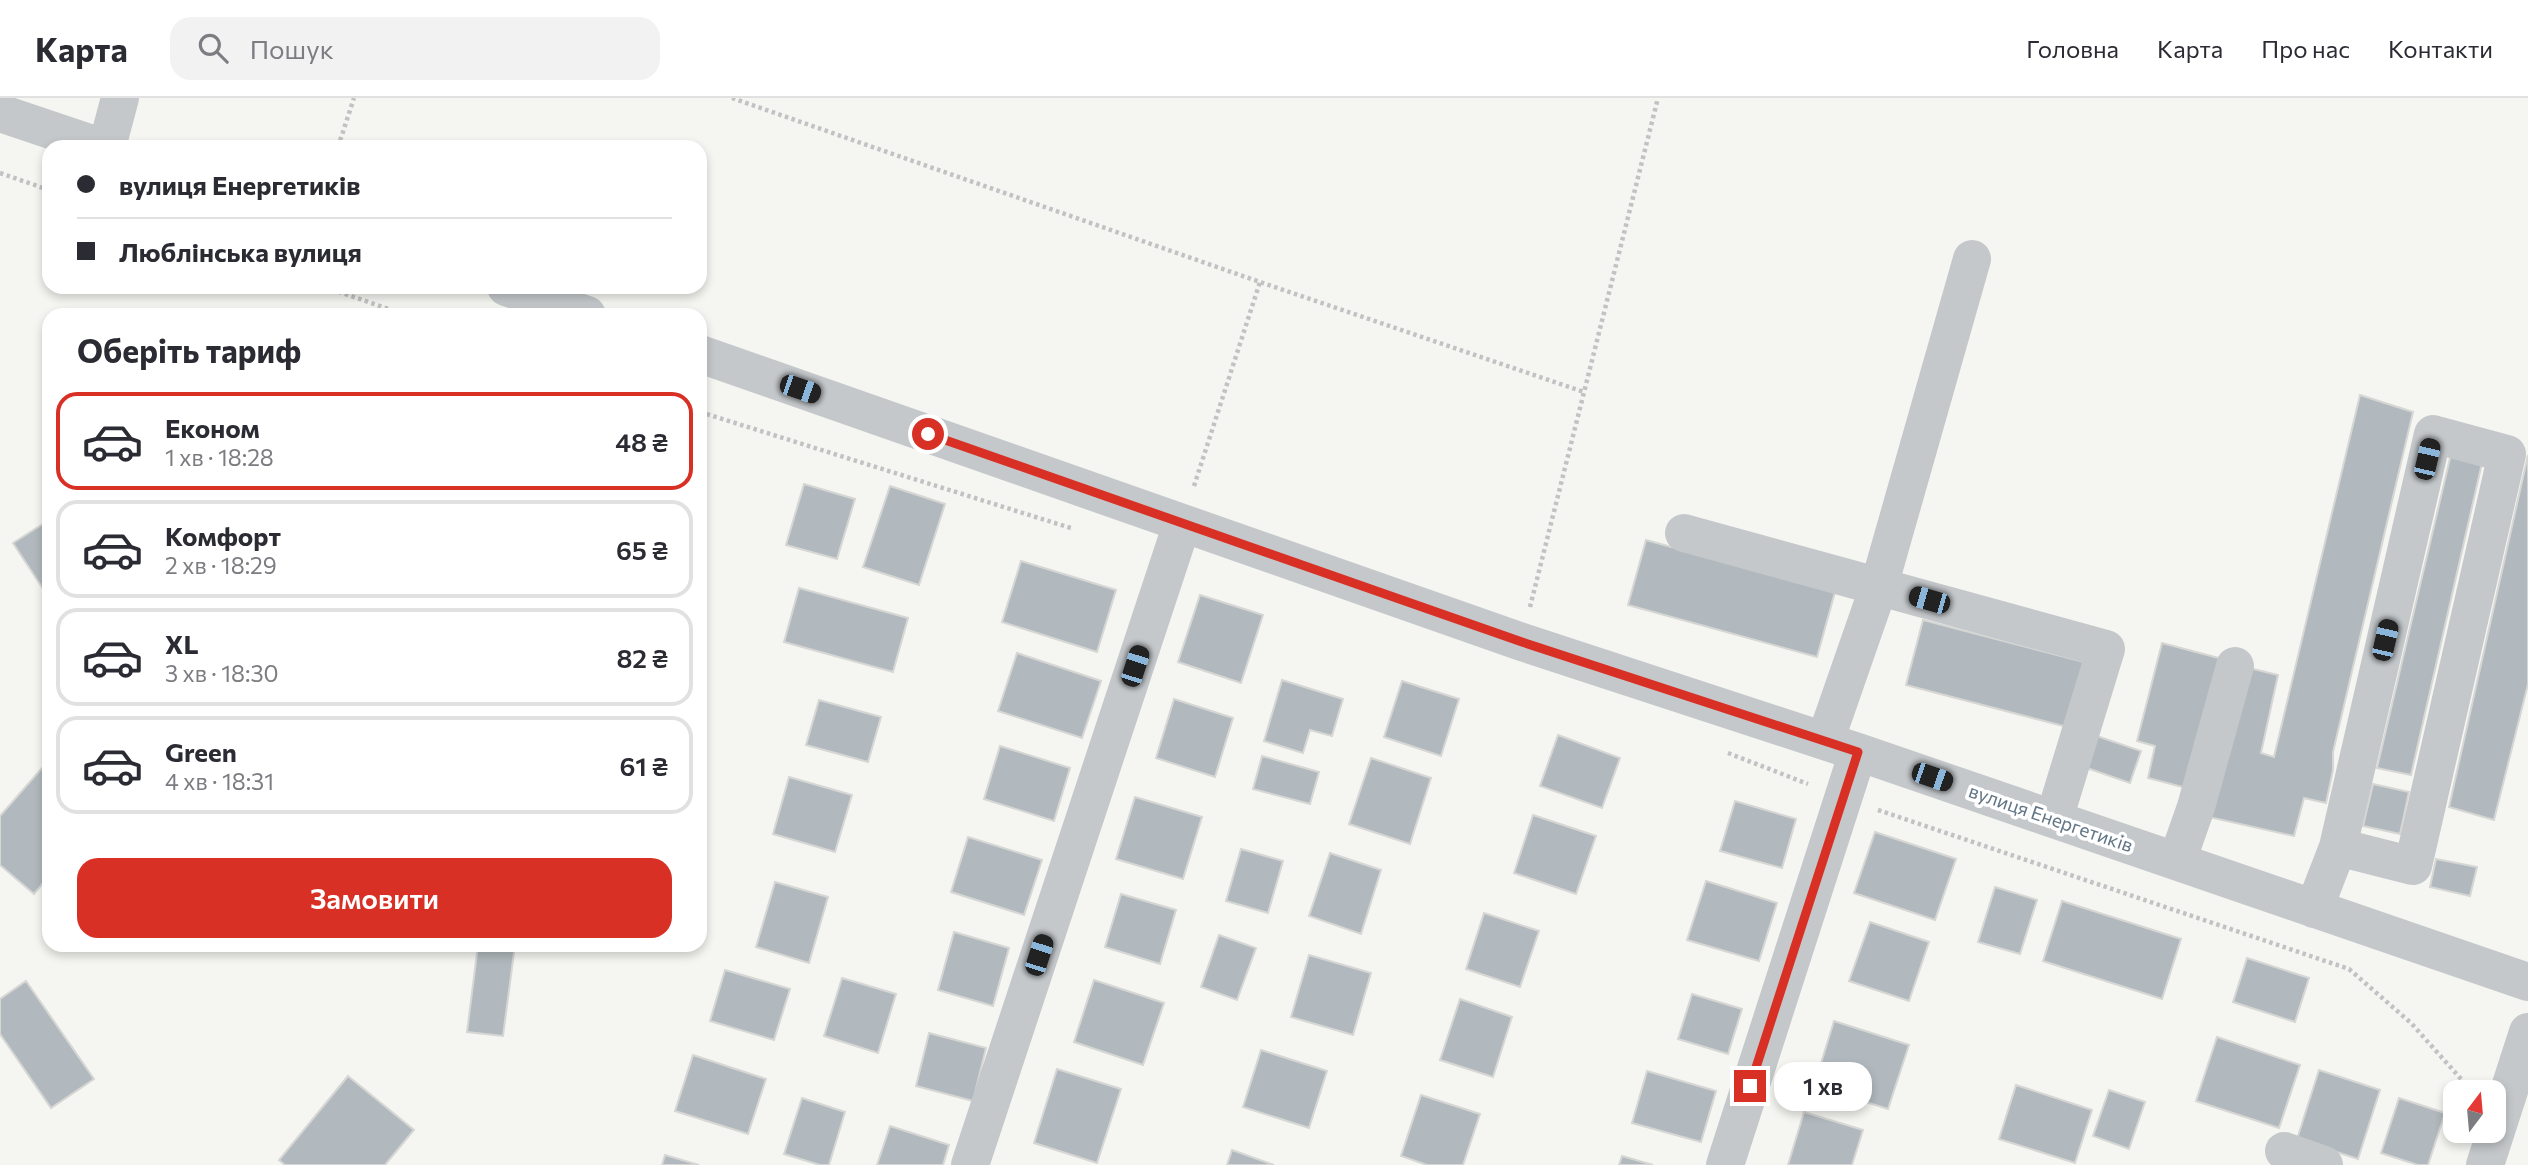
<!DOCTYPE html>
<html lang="uk">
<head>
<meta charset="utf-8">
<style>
	:root { --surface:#fff; --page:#f2f2f3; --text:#2b2b33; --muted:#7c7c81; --line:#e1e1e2; --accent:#d93025 }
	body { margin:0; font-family:Commissioner,sans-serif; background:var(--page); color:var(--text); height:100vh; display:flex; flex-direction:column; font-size:26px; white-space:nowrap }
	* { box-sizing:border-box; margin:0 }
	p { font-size:23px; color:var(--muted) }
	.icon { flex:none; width:38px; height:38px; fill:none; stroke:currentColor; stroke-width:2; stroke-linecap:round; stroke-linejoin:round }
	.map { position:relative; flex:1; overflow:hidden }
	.drawer { position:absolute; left:42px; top:210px; width:665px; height:644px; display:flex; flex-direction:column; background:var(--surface); border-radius:21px; box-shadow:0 4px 10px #0003 }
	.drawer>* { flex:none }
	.top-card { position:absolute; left:42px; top:42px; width:665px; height:154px; border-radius:21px; box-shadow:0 4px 10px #0003; display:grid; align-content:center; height:154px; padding:0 35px; background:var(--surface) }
	.needle { width:46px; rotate:16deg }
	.fabs { position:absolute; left:2443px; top:982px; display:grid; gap:14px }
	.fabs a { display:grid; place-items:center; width:63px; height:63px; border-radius:14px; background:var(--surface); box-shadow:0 4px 10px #0003; font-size:35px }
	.end { position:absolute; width:32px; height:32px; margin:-16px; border:9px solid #d93025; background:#fff; box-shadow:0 0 0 4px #fff }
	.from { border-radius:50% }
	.bubble { position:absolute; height:49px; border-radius:21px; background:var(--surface); box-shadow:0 4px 10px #0003; font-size:23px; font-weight:600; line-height:49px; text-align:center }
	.car { position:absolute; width:21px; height:42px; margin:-21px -10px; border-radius:9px; box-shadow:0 0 5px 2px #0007; background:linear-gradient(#222 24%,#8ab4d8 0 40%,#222 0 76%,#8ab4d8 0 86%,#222 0) }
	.top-card b { display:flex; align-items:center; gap:24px; height:66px; font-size:26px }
	.top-card b+b { border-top:2px solid var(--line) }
	.top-card i { width:18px; height:18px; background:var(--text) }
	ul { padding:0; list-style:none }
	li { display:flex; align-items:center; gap:21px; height:98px; margin:0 14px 10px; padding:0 21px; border:4px solid var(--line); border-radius:21px }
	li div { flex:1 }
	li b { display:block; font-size:26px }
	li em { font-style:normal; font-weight:600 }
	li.selected { border-color:var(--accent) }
	li>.icon { width:63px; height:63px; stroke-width:1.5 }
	h2 { padding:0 35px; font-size:32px; line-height:84px }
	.primary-button { display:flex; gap:14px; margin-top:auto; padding:14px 35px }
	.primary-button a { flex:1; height:80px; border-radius:21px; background:var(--accent); color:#fff; font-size:28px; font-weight:600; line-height:80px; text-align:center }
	header { display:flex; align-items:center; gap:42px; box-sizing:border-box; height:98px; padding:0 35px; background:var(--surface); border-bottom:2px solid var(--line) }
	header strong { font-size:33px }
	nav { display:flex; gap:38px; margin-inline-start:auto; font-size:24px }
	.search { width:490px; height:63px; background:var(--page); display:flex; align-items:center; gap:18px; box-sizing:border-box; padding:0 24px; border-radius:21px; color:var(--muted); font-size:26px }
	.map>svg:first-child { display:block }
</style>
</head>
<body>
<header>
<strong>Карта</strong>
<div class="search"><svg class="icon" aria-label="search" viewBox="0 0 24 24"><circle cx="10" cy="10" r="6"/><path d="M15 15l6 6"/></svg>Пошук</div>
<nav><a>Головна</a><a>Карта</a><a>Про нас</a><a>Контакти</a></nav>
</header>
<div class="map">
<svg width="2528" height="1067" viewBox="0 0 2528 1067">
	<rect width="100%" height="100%" fill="#f5f5f1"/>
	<path fill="#b1b9be" stroke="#d6d7d4" stroke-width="2" d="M2360,297L2413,314L2333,654V672L2326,705L2304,700L2294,738L2209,719L2245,569L2278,577L2261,655L2274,659Z
		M2451,356L2482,365L2411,677L2377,670Z
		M2528,357V586L2494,722L2449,709Z
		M804,386L855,401L837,461L786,447Z
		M890,388L945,406L919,487L863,469Z
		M49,422V500L13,445Z
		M1646,442L1835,494L1817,559L1628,507Z
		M1021,463L1116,492L1097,554L1002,524Z
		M799,490L908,520L893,574L784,544Z
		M1200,497L1263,517L1241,585L1178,564Z
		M1923,522L2084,564L2067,629L1906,587Z
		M2162,545L2230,563L2194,692L2148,680L2155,648L2137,643Z
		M1017,555L1101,583L1082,640L998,613Z
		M1282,582L1343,601L1332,638L1310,632L1303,655L1264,643Z
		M1402,583L1459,601L1441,658L1384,639Z
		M1174,601L1233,620L1215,679L1156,660Z
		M819,602L881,619L868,664L806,647Z
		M1558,637L1620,660L1602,710L1540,688Z
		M2097,638L2141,653L2130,685L2087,670Z
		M1000,648L1070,670L1054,723L984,701Z
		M1262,658L1319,674L1310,706L1253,691Z
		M1371,660L1431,680L1410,746L1349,726Z
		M49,662V778L34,796L0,767V718Z
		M789,679L852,697L835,754L773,736Z
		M2373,686L2409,694L2400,736L2363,728Z
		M1135,699L1202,719L1183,781L1116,761Z
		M1735,703L1796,721L1782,770L1720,753Z
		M1533,717L1596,738L1576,796L1514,775Z
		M1875,734L1956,761L1935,822L1854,795Z
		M968,739L1042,762L1024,817L951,794Z
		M1241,751L1283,763L1268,815L1226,803Z
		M1330,755L1381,772L1361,836L1309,818Z
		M2436,761L2477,769L2470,798L2430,789Z
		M1706,783L1777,805L1759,863L1687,842Z
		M775,784L828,799L809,865L756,849Z
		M1995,789L2037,802L2020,856L1978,844Z
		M1121,796L1176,812L1160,866L1105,849Z
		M2062,803L2181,841L2162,901L2043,863Z
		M1484,815L1539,833L1520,889L1466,871Z
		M1870,824L1929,844L1909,903L1849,883Z
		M954,834L1009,850L993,908L938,892Z
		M1219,837L1256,850L1237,902L1201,889Z
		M478,847H515L503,938L467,934Z
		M1309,857L1371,875L1353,937L1291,919Z
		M2247,860L2309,880L2295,924L2233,904Z
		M725,872L790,891L774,942L710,923Z
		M842,880L896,896L878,955L824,938Z
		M1094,882L1164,905L1143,967L1074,944Z
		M26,883L94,981L51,1010L0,936V901Z
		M1692,896L1742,911L1728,956L1678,941Z
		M1460,901L1512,919L1493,979L1440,962Z
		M1834,923L1909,947L1888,1011L1814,988Z
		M929,935L986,950L973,1003L916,988Z
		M2217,939L2300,967L2279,1030L2196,1003Z
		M1261,952L1327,973L1309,1030L1243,1009Z
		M693,957L766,981L748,1036L675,1013Z
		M1057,971L1121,991L1097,1065L1034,1045Z
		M2319,972L2380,992L2358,1061L2297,1041Z
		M1647,973L1716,993L1701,1044L1632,1025Z
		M348,978L414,1032L385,1067H285L279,1062Z
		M2016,987L2092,1012L2075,1065L1999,1041Z
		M2109,992L2145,1004L2129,1051L2093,1038Z
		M1421,997L1480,1016L1463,1067H1427L1401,1058Z
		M802,1000L845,1014L829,1067H820L784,1056Z
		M2399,1000L2445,1015L2428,1067H2418L2381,1055Z
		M1804,1014L1863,1032L1852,1067H1788Z
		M890,1028L949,1047L943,1067H877Z
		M1232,1052L1274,1067H1227Z
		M665,1057L699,1067H662Z
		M1622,1058L1653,1067H1619Z"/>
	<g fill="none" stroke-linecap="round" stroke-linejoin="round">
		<path stroke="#c0c2c3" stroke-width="4.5" stroke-dasharray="3.5 3.5" stroke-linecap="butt" d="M732,0L1260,184L1584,294
			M338,49L354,0
			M0,75L49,92
			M325,189L406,217
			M700,314L1074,431
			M1194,388L1260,184
			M1530,509L1658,0
			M1728,655L1808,686
			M1878,712L2349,871L2411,925L2470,991"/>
		<path stroke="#c4c8cb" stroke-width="38" d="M0,15L101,49
			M107,49L120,0
			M506,189L587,217
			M700,256L1522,544L1858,654L2528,884
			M1684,435L2106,551L2054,721
			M1825,643L1879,488L1972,161
			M2177,763L2196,709L2235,568
			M2314,811L2338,749L2433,336L2507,356L2413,768L2338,749
			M2284,1053L2324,1067
			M970,1067L1182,426
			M1725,1067L1858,654
			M2485,1067L2528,934"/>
	</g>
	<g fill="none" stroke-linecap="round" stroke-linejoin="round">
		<path stroke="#d93025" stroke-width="9" d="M928,336L1522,544L1858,654L1750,988"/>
	</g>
	<g text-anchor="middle" stroke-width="7" stroke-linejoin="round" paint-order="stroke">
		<g font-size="19" fill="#617585" stroke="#fff">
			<text transform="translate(2051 720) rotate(19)" y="7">вулиця Енергетиків</text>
		</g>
	</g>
</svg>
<div class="fabs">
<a><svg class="needle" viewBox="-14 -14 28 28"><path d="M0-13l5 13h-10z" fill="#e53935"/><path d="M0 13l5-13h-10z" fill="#7c7c81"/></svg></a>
</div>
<i class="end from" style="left:928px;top:336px"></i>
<i class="end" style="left:1750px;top:988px"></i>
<div class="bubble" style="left:1774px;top:964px;width:98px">1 хв</div>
<i class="car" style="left:800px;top:291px;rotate:109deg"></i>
<i class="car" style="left:2427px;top:361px;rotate:13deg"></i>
<i class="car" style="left:1929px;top:502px;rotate:286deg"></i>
<i class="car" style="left:2385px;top:542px;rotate:13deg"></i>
<i class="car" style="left:1135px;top:568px;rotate:18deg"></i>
<i class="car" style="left:1932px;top:679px;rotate:109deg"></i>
<i class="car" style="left:1039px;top:857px;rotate:18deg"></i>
<div class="top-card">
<b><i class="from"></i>вулиця Енергетиків</b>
<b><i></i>Люблінська вулиця</b>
</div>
<section class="drawer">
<h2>Оберіть тариф</h2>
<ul>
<li class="selected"><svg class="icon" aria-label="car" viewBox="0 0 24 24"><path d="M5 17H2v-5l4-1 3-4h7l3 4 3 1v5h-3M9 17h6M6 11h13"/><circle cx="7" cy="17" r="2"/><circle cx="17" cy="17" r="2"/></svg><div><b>Економ</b><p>1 хв · 18:28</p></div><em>48 ₴</em></li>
<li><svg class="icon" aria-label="car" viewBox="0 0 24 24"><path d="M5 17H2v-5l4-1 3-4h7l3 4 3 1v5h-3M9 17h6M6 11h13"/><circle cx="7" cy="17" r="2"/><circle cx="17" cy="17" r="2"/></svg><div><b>Комфорт</b><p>2 хв · 18:29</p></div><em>65 ₴</em></li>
<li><svg class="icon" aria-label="car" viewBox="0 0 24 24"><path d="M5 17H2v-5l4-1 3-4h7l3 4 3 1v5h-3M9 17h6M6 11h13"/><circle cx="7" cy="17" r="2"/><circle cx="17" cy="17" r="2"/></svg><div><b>XL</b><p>3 хв · 18:30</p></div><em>82 ₴</em></li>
<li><svg class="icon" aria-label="car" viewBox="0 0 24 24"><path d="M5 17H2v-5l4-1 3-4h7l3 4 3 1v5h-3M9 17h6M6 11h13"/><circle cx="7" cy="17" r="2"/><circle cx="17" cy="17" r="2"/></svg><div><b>Green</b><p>4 хв · 18:31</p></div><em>61 ₴</em></li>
</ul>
<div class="primary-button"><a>Замовити</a></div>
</section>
</div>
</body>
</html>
